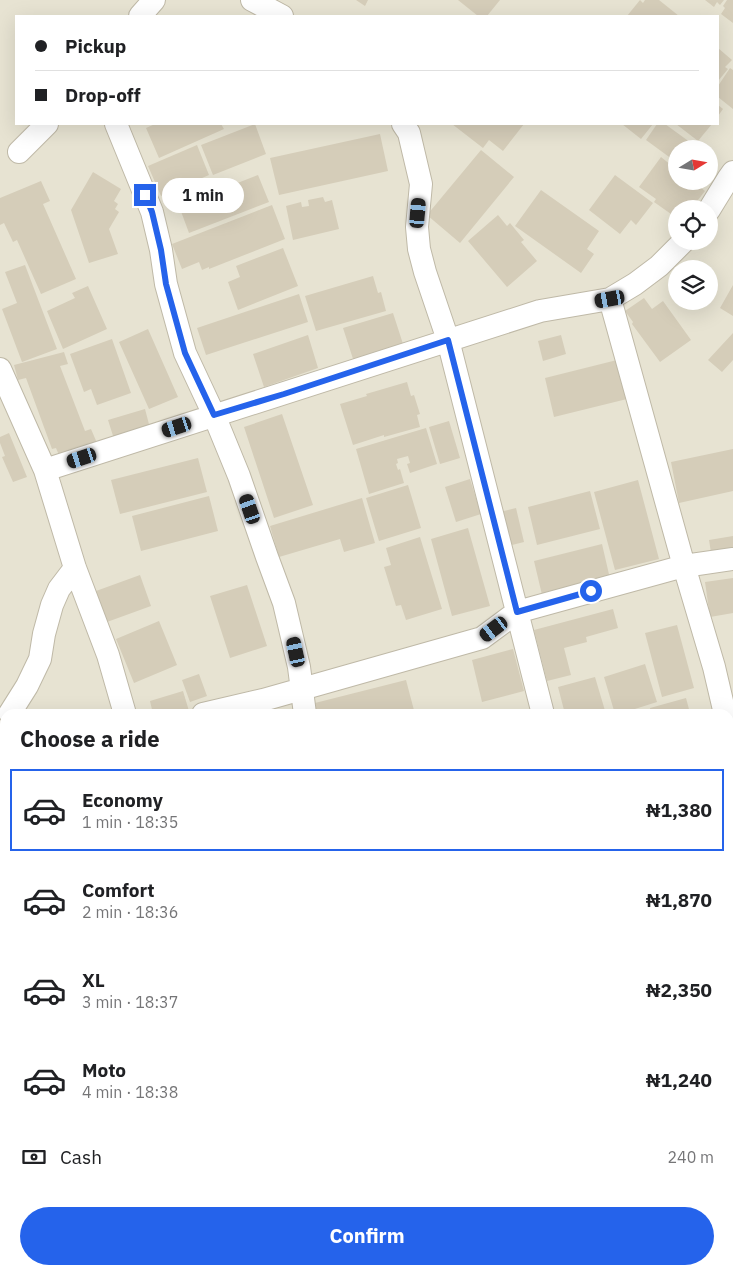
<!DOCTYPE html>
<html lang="en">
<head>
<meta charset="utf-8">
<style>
	:root { --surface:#fff; --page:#f6f6f6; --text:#202124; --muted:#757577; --line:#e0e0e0; --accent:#2563eb }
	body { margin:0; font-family:"IBM Plex Sans",sans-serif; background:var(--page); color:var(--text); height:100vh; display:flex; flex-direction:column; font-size:19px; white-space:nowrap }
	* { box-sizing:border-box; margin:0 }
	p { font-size:16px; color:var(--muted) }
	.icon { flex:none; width:28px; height:28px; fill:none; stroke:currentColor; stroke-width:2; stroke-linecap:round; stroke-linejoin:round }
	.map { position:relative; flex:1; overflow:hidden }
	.sheet { position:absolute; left:0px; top:709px; width:734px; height:566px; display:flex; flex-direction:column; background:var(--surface); border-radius:15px 15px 0 0; box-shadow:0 5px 20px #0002 }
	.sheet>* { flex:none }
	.guide { position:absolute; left:15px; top:15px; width:704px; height:110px; border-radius:0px; box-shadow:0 5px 20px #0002; display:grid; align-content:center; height:110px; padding:0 20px; background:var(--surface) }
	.needle { width:32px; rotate:79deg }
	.controls { position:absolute; left:668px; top:140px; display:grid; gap:10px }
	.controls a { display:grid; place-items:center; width:50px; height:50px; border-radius:50%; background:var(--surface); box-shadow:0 5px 20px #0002; font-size:25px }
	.end { position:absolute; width:22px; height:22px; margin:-11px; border:6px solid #2563eb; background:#fff; box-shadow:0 0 0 2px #fff }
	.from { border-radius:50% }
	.bubble { position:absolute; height:35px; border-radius:18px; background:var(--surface); box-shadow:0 5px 20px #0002; font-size:16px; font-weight:700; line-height:35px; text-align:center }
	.car { position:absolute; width:15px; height:30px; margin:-15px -8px; border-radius:6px; box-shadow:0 0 4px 1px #0007; background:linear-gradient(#222 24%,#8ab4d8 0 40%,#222 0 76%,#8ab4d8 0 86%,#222 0) }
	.guide b { display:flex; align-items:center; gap:18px; height:48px; font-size:19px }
	.guide b+b { border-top:1px solid var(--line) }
	.guide i { width:12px; height:12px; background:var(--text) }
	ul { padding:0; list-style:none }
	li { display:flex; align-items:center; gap:15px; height:82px; margin:0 10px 8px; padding:0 10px; border:2px solid transparent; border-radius:0px }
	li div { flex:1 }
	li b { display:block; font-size:19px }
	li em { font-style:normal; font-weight:700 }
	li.current { border-color:var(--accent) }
	li>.icon { width:45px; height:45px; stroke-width:1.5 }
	h2 { padding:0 20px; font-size:22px; line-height:60px }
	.pay { display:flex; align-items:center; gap:12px; height:55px; padding:0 20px; font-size:19px }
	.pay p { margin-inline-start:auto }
	.button { display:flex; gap:10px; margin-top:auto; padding:10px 20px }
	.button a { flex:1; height:58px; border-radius:30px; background:var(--accent); color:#fff; font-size:20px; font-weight:700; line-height:58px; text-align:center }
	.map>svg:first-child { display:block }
</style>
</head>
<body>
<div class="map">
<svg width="733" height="1274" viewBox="0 0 733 1274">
	<rect width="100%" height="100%" fill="#f3f0e4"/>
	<path fill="#e7e3d2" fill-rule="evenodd" d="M0,0H733V1274H0ZM16,16H718V124H16ZM676,149H709V181H676ZM676,209H709V241H676ZM676,269H709V301H676ZM5,714H729V1270H5Z"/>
	<path fill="#d5cdb9" d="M356,0H368L365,6Z
		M458,0H500L487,16H478Z
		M640,0L643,3L645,0H659L679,16H627Z
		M705,0H724L720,5L717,2L714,7Z
		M727,0H733V23L721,14L725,8L723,6Z
		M718,48L732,60L725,67L728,69L718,81Z
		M730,68L733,70V109L718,97V86Z
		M718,105L723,109L718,116Z
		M155,124H221L224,129L159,158L146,128Z
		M255,124L266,154L213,175L201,145Z
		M452,124H524L503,151L489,140L483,148Z
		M622,124H653L641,139Z
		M657,124H665L698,148L697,149H676V162L646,140Z
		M676,124H712L698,141Z
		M380,134L388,171L279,195L270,158Z
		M197,145L209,175L161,196L148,166Z
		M481,150L514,177L460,243L427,215Z
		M661,157L676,169V181H692L705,191L691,209H676V214L673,212L671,214L654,202L656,199L639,187Z
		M93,172L121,189L114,201L118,204L115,209L119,212L109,229L118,254L89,263L71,210Z
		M258,175L269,202L189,233L179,206Z
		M615,175L653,203L636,225L631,220L620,234L589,210Z
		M41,181L50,201L43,204L76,279L41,294L17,240L13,242L4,223L0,225V198Z
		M541,190L599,231L587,249L594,254L581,273L515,226Z
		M323,197L325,202L332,200L339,229L293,240L286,206L301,202L302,207L309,206L308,200Z
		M272,205L285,239L209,269V267L202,270L199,262L182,269L172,244Z
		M498,215L507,226L510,223L524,240L521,242L537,261L507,287L468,241Z
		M283,248L298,286L238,310L228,282L240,277L236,266Z
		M25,265L57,349L22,362L2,309L17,303L5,272Z
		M373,276L378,293L381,292L386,311L316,331L305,296Z
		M733,285V316L720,308Z
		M88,286L107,329L63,349L47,311L75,298L72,293Z
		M299,294L308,322L206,355L197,328Z
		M644,298L652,309L663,301L691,340L660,362L632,324L633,322L625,311Z
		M393,313L404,347L354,362L343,328Z
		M148,329L178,397L149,409L119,342Z
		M733,333V360L722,372L708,360Z
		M308,335L318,368L264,387L253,354Z
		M561,335L566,354L543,361L538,341Z
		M112,339L131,393L97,405L91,389L84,392L70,354Z
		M64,352L68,364L60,366L85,431L91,429L97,443L61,460L56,448L52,449L26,378L18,380L14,365Z
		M617,360L627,399L554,417L545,378Z
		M407,382L411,396L414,395L420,414L417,415L420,427L384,437V435L353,445L340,404L367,396L366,394Z
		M145,409L150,428L114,439L108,420Z
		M282,414L313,505L274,518L244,427Z
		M449,421L460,458L440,464L429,427Z
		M426,428L437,464L410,473L407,464L410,463L408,456L397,459L398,463L396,464L398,470L400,469L404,483L369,494L356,449Z
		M9,433L27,477L13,482L2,457L5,456L0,443V437Z
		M733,449V491L679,503L671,462Z
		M198,458L207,492L120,514L111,480Z
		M470,479L481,514L456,522L445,487Z
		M638,480L659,559L615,570L594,492Z
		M408,485L421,528L379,541L366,498Z
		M590,491L600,529L537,545L528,507Z
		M209,496L218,531L141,551L132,516Z
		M362,498L375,543L344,552L340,539L279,557L270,526Z
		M516,508L524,542L504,547L496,513Z
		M468,528L490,606L452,616L431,539Z
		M733,536V555L712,559L709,540Z
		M420,537L442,609L406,620L401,605L396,606L384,567L391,565L386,548Z
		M602,544L611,583L543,599L534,561Z
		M140,575L151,606L107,622L96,591Z
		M733,578V613L710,617L705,582Z
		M247,585L267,646L230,658L210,596Z
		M613,609L618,628L586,637L587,642L564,648L571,675L547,681L534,630Z
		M159,621L177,665L134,683L116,639Z
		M677,625L694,688L662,697L645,633Z
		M513,649L524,691L482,702L472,660Z
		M645,664L657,702L619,714H615L604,677Z
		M199,674L207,696L190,702L182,680Z
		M595,677L606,714H565L558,687Z
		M406,680L415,714H317L315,703Z
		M183,691L189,711L178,714H153L150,701Z
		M686,698L690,713L706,709L708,714H651L650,708Z
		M5,759V784L0,775V762Z
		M5,799V821L0,812V802Z
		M733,1010V1128L729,1129V1011Z
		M5,1246V1270H35V1274H2L0,1247Z
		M109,1270H116V1274H87V1273Z
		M138,1270H183L184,1274H126Z
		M198,1270H219L220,1274H200Z
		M353,1270H417L418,1274H349L348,1272Z
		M461,1270H486L476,1274H463Z"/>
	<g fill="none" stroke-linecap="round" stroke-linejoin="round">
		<g stroke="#bfb9a7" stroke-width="24">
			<path id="minor" d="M252,0L282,16
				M140,16L154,0
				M116,124L152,212L161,250L166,284L185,353L214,415L239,476L267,557L284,603L299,667L305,714
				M403,124L409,133L421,184L417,227L419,249L425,272L448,340L543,714
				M19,152L47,124
				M709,210L728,179L733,172
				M610,299L684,566L714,667L725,714
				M0,369L45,470L75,568L108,655L125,714
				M45,470L540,311L610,299L635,284L659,266L684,241
				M10,713L27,686L40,659L44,634L52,605L59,589L75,568
				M203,714L263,700L482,638L517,612L684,566L733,559
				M729,732L733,751
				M729,917L733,915
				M0,1099L5,1097
				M231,1270L232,1274"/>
		</g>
		<use href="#minor" stroke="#fff" stroke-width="22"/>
	</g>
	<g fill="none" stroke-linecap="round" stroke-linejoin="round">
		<path stroke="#2563eb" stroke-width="6" d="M145,195L152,212L161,250L166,284L185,353L214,415L284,394L448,340L517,612L591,591"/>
	</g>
</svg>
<div class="controls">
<a><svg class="needle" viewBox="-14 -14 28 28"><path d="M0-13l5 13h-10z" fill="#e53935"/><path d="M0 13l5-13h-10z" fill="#757577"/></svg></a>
<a><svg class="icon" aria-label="locate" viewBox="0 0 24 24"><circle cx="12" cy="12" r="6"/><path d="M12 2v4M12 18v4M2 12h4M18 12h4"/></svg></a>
<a><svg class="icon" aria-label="layers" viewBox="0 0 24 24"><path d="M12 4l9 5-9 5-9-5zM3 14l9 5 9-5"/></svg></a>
</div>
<i class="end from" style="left:591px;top:591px"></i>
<i class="end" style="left:145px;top:195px"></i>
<div class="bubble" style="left:162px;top:178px;width:82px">1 min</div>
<i class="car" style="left:418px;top:213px;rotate:5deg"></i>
<i class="car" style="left:610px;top:299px;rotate:260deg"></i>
<i class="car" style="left:177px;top:427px;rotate:252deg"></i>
<i class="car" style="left:82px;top:458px;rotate:252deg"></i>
<i class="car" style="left:250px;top:509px;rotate:341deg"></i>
<i class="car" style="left:494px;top:629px;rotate:233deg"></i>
<i class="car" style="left:296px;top:652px;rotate:348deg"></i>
<div class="guide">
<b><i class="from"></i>Pickup</b>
<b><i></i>Drop-off</b>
</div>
<section class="sheet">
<h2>Choose a ride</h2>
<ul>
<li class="current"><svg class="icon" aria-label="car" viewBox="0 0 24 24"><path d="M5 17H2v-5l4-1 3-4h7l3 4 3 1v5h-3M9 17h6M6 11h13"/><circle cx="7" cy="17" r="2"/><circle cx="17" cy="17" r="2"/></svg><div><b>Economy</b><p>1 min · 18:35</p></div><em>₦1,380</em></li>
<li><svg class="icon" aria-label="car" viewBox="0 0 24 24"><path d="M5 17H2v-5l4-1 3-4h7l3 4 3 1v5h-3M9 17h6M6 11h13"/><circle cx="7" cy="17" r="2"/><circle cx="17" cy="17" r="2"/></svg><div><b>Comfort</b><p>2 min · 18:36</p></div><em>₦1,870</em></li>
<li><svg class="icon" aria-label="car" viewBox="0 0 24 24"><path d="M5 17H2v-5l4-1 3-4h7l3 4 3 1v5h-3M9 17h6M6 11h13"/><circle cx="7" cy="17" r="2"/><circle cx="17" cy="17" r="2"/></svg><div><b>XL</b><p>3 min · 18:37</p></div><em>₦2,350</em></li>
<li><svg class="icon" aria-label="car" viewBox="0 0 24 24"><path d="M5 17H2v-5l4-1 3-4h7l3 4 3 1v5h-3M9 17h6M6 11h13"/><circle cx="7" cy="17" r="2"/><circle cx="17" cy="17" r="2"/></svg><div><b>Moto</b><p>4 min · 18:38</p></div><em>₦1,240</em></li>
</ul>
<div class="pay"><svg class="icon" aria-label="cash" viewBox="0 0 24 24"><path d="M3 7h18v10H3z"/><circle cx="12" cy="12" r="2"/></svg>Cash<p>240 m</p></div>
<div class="button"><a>Confirm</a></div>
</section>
</div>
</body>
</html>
